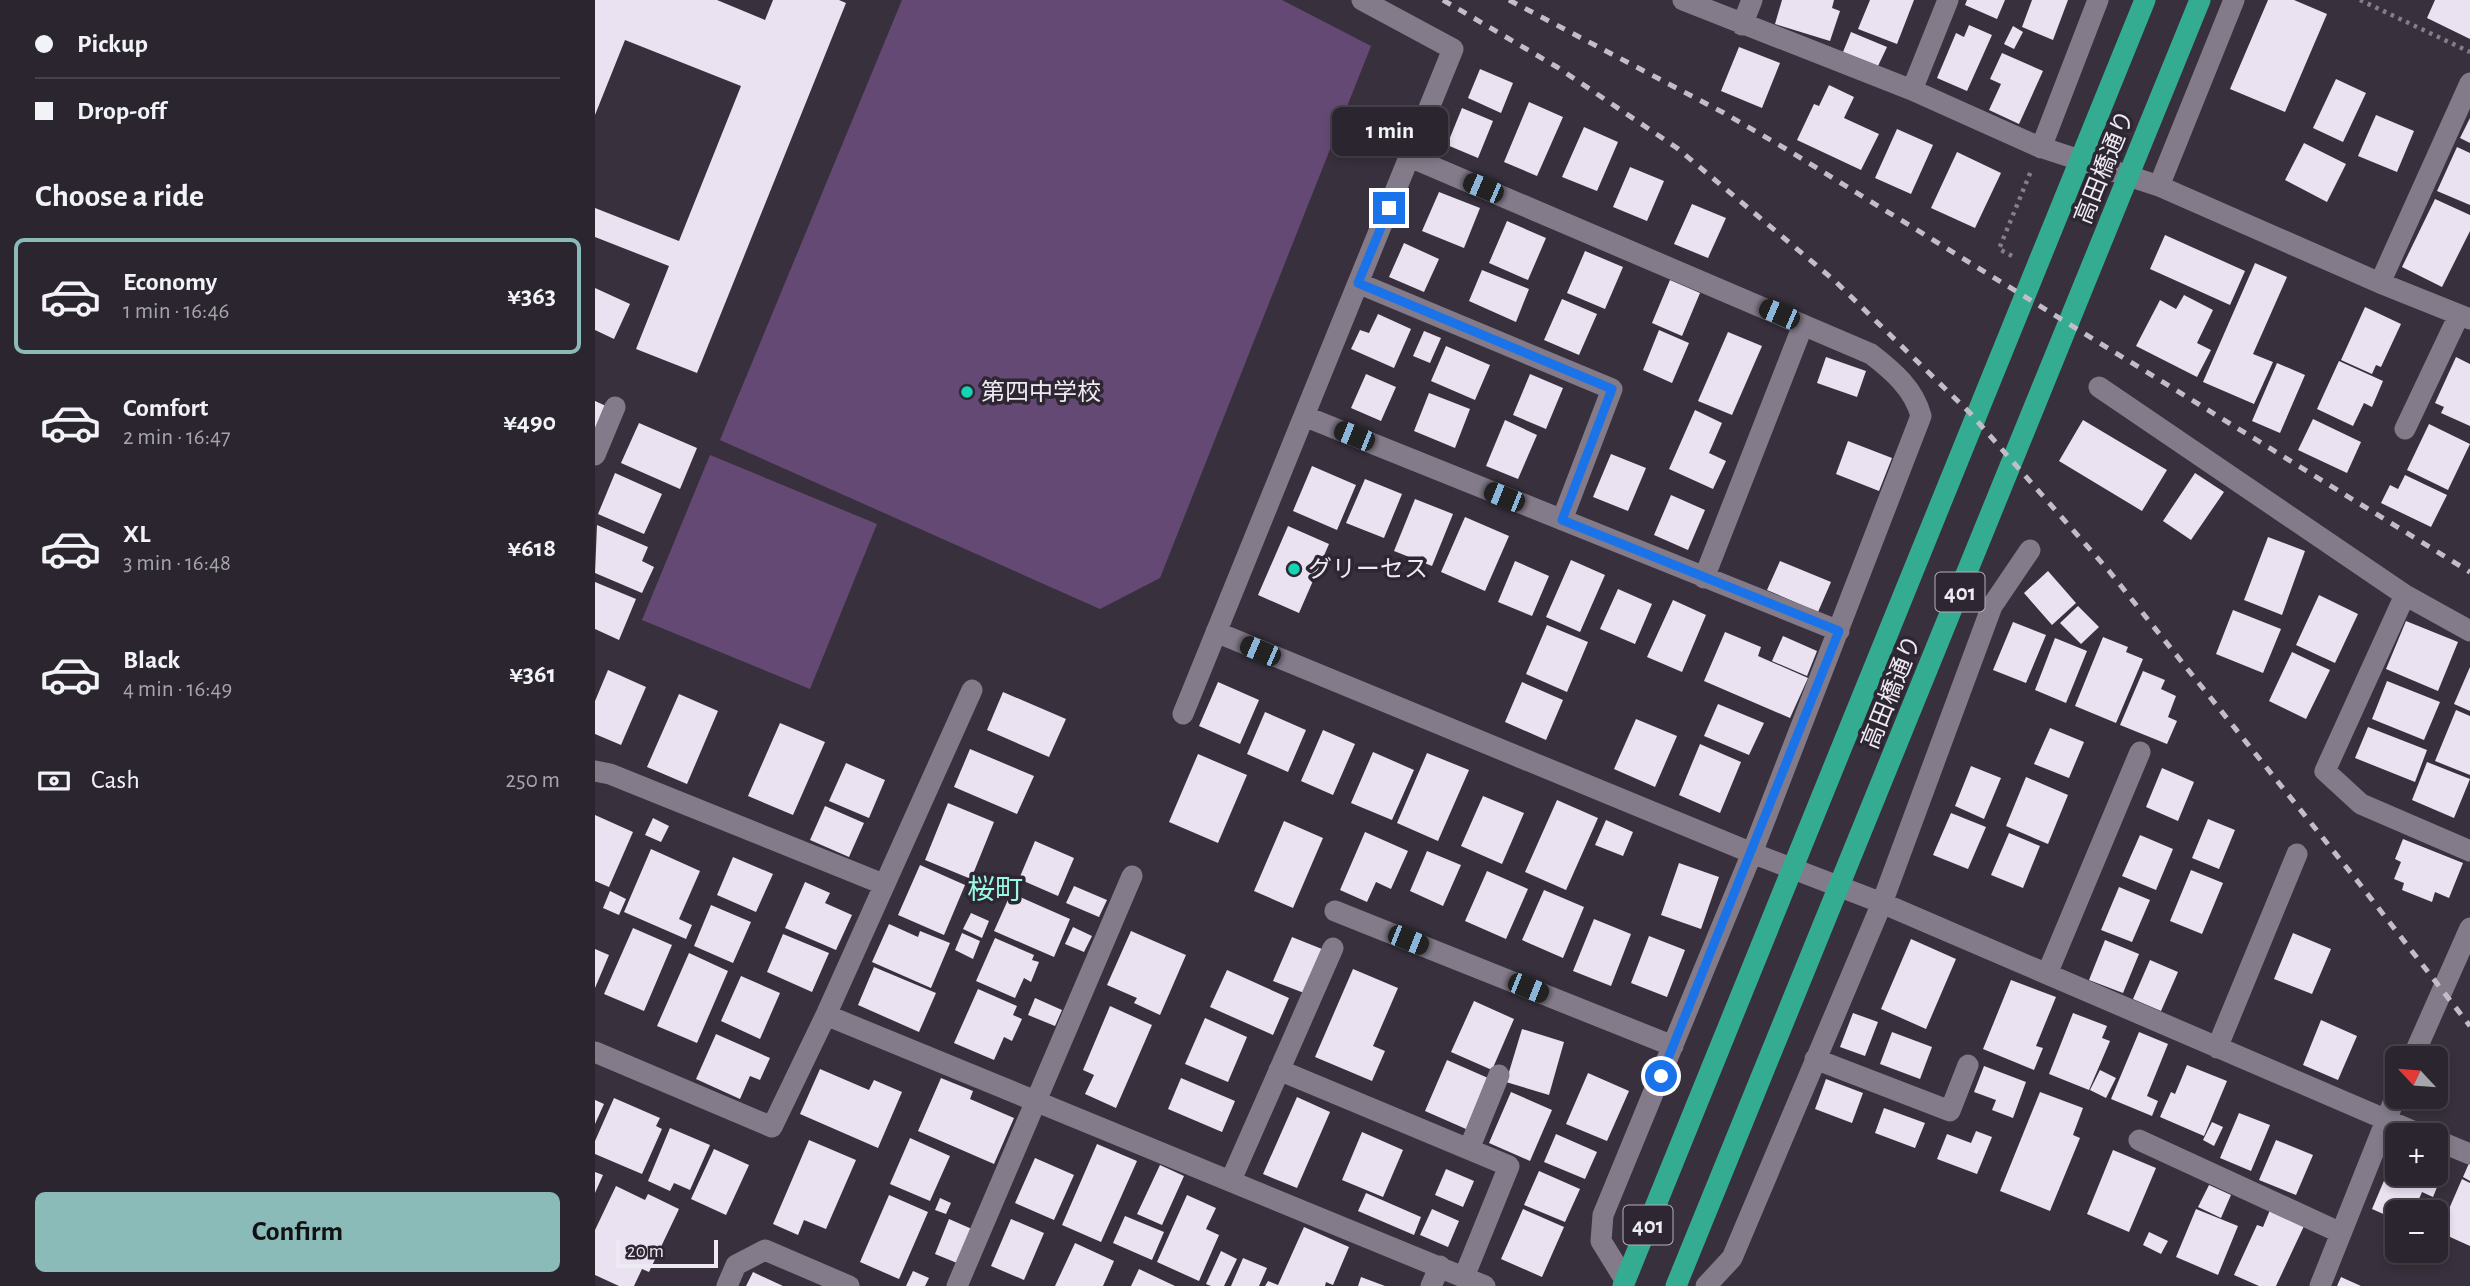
<!DOCTYPE html>
<html lang="en">
<head>
<meta charset="utf-8">
<style>
	:root { --surface:#2a252e; --page:#322d36; --text:#f1f3f6; --muted:#a5a5aa; --line:#46424a; --accent:#8bbbb9 }
	body { margin:0; font-family:"Alegreya Sans","Noto Sans JP",sans-serif; background:var(--page); color:var(--text); height:100vh; display:flex; flex-direction:column; font-size:26px; white-space:nowrap }
	* { box-sizing:border-box; margin:0 }
	p { font-size:23px; color:var(--muted) }
	.icon { flex:none; width:38px; height:38px; fill:none; stroke:currentColor; stroke-width:2; stroke-linecap:round; stroke-linejoin:round }
	.map { position:relative; flex:1; overflow:hidden }
	.sheet { display:flex; flex-direction:column; background:var(--surface); width:595px }
	.sheet>* { flex:none }
	.hud { display:grid; align-content:center; height:154px; padding:0 35px; background:var(--surface) }
	.needle { width:46px; rotate:296deg }
	.buttons { position:absolute; left:1790px; top:1046px; display:grid; gap:14px }
	.buttons a { display:grid; place-items:center; width:63px; height:63px; border-radius:10px; background:var(--surface); box-shadow:0 4px 10px #0003,0 0 0 2px var(--line); font-size:35px }
	.scale { position:absolute; left:21px; bottom:18px; width:102px; box-sizing:border-box; padding-left:7px; border:4px solid #eeeaf2; border-top:0; font-size:19px; line-height:24px; white-space:nowrap; color:#eeeaf2; -webkit-text-stroke:5px #2e2733; paint-order:stroke }
	.end { position:absolute; width:32px; height:32px; margin:-16px; border:9px solid #1a73e8; background:#fff; box-shadow:0 0 0 4px #fff }
	.from { border-radius:50% }
	.bubble { position:absolute; height:49px; border-radius:10px; background:var(--surface); box-shadow:0 4px 10px #0003,0 0 0 2px var(--line); font-size:23px; font-weight:700; line-height:49px; text-align:center }
	.car { position:absolute; width:21px; height:42px; margin:-21px -10px; border-radius:9px; box-shadow:0 0 5px 2px #0007; background:linear-gradient(#222 24%,#8ab4d8 0 40%,#222 0 76%,#8ab4d8 0 86%,#222 0) }
	.hud b { display:flex; align-items:center; gap:24px; height:66px; font-size:26px }
	.hud b+b { border-top:2px solid var(--line) }
	.hud i { width:18px; height:18px; background:var(--text) }
	ul { padding:0; list-style:none }
	li { display:flex; align-items:center; gap:21px; height:116px; margin:0 14px 10px; padding:0 21px; border:4px solid transparent; border-radius:10px }
	li div { flex:1 }
	li b { display:block; font-size:26px }
	li em { font-style:normal; font-weight:700 }
	li.on { border-color:var(--accent) }
	li>.icon { width:63px; height:63px; stroke-width:1.5 }
	h2 { padding:0 35px; font-size:32px; line-height:84px }
	.pay { display:flex; align-items:center; gap:18px; height:77px; padding:0 35px; font-size:26px }
	.pay p { margin-inline-start:auto }
	.button { display:flex; gap:14px; margin-top:auto; padding:14px 35px }
	.button a { flex:1; height:80px; border-radius:10px; background:var(--accent); color:#111; font-size:28px; font-weight:700; line-height:80px; text-align:center }
	main { display:flex; flex:1; min-height:0 }
	.map>svg:first-child { display:block }
</style>
</head>
<body>
<main>
<section class="sheet">
<div class="hud">
<b><i class="from"></i>Pickup</b>
<b><i></i>Drop-off</b>
</div>
<h2>Choose a ride</h2>
<ul>
<li class="on"><svg class="icon" aria-label="car" viewBox="0 0 24 24"><path d="M5 17H2v-5l4-1 3-4h7l3 4 3 1v5h-3M9 17h6M6 11h13"/><circle cx="7" cy="17" r="2"/><circle cx="17" cy="17" r="2"/></svg><div><b>Economy</b><p>1 min · 16:46</p></div><em>¥363</em></li>
<li><svg class="icon" aria-label="car" viewBox="0 0 24 24"><path d="M5 17H2v-5l4-1 3-4h7l3 4 3 1v5h-3M9 17h6M6 11h13"/><circle cx="7" cy="17" r="2"/><circle cx="17" cy="17" r="2"/></svg><div><b>Comfort</b><p>2 min · 16:47</p></div><em>¥490</em></li>
<li><svg class="icon" aria-label="car" viewBox="0 0 24 24"><path d="M5 17H2v-5l4-1 3-4h7l3 4 3 1v5h-3M9 17h6M6 11h13"/><circle cx="7" cy="17" r="2"/><circle cx="17" cy="17" r="2"/></svg><div><b>XL</b><p>3 min · 16:48</p></div><em>¥618</em></li>
<li><svg class="icon" aria-label="car" viewBox="0 0 24 24"><path d="M5 17H2v-5l4-1 3-4h7l3 4 3 1v5h-3M9 17h6M6 11h13"/><circle cx="7" cy="17" r="2"/><circle cx="17" cy="17" r="2"/></svg><div><b>Black</b><p>4 min · 16:49</p></div><em>¥361</em></li>
</ul>
<div class="pay"><svg class="icon" aria-label="cash" viewBox="0 0 24 24"><path d="M3 7h18v10H3z"/><circle cx="12" cy="12" r="2"/></svg>Cash<p>250 m</p></div>
<div class="button"><a>Confirm</a></div>
</section>
<div class="map">
<svg width="1875" height="1286" viewBox="0 0 1875 1286">
	<rect width="100%" height="100%" fill="#38313d"/>
	<path fill="#644975" d="M307,0H687L776,46L565,578L505,609L125,440Z
		M115,455L282,524L215,689L47,620Z"/>
	<path fill="#eae1f1" d="M0,0H122L170,20L178,0H244L251,3L102,373L41,349L74,266L0,237V208L84,241L146,86L30,40L0,115Z
		M1187,0H1239L1237,8L1245,11L1235,41L1180,24Z
		M1275,0H1319L1302,44L1263,29Z
		M1372,0H1410L1402,19L1370,5Z
		M1437,0H1473L1458,40L1427,27Z
		M1673,0H1699L1732,14L1690,112L1635,89Z
		M1840,0H1875V39L1832,18Z
		M1374,25L1397,35L1372,91L1342,78L1361,33L1369,37Z
		M1418,26L1428,32L1419,49L1409,44Z
		M1256,32L1292,47L1283,66L1248,52Z
		M1144,47L1185,63L1167,108L1126,91Z
		M1407,53L1448,71L1424,124L1394,110L1406,84L1395,79Z
		M885,69L918,83L906,113L873,98Z
		M1741,79L1771,93L1748,142L1718,128Z
		M1234,85L1259,97L1249,118L1284,134L1266,170L1202,140L1219,104L1224,106Z
		M934,102L968,117L942,176L909,162Z
		M867,108L898,121L883,158L852,145Z
		M1781,115L1819,131L1802,172L1763,156Z
		M1875,118V143L1865,138Z
		M989,127L1023,142L1002,191L967,177Z
		M1302,129L1338,145L1316,194L1280,178Z
		M1709,143L1751,164L1732,202L1690,180Z
		M1862,147L1875,153V205L1842,191Z
		M1362,152L1406,173L1380,228L1336,208Z
		M1035,167L1069,181L1052,221L1018,207Z
		M844,192L885,208L869,248L827,231Z
		M1840,199L1875,215V231L1847,287L1807,267Z
		M1097,204L1131,218L1113,258L1079,244Z
		M912,221L951,238L933,280L894,263Z
		M1570,235L1650,271L1635,305L1555,269Z
		M809,243L844,259L829,292L794,277Z
		M990,251L1028,267L1010,309L972,293Z
		M1660,263L1692,277L1658,354L1678,362L1659,404L1608,382Z
		M887,270L934,289L921,322L874,301Z
		M1075,280L1105,293L1087,336L1057,323Z
		M0,288L35,304L19,339L0,330Z
		M1589,295L1618,310L1602,343L1616,350L1602,377L1541,346L1565,300L1581,309Z
		M967,299L1002,314L984,355L949,340Z
		M1770,307L1806,324L1786,367L1781,365L1777,374L1746,360Z
		M783,314L816,329L799,368L756,349L765,330L774,333Z
		M1064,330L1094,343L1077,383L1048,370Z
		M829,331L846,338L835,363L818,356Z
		M1133,332L1167,346L1137,415L1103,401Z
		M851,346L895,365L880,400L836,381Z
		M1231,357L1271,371L1262,397L1222,383Z
		M1861,357L1875,364V426L1846,413L1849,407L1840,403Z
		M1744,361L1788,381L1777,407L1769,403L1758,426L1722,409Z
		M1682,363L1710,375L1685,433L1657,421Z
		M771,374L801,387L786,421L756,408Z
		M935,374L968,388L951,429L918,415Z
		M834,393L875,409L860,448L819,431Z
		M0,401L11,406L0,429Z
		M1100,410L1127,423L1114,453L1131,461L1118,489L1074,469Z
		M1718,419L1766,442L1752,473L1703,450Z
		M910,420L942,435L923,479L891,466Z
		M1488,420L1572,470L1547,511L1464,461Z
		M44,423L102,448L85,489L26,463Z
		M1834,424L1875,444L1853,490L1812,470Z
		M1253,441L1297,458L1284,491L1241,474Z
		M1016,454L1051,468L1033,511L998,497Z
		M717,466L761,485L742,530L698,511Z
		M20,473L67,494L49,534L3,514Z
		M1600,473L1629,492L1596,540L1568,521Z
		M1810,475L1852,495L1836,527L1786,503L1795,485L1803,489Z
		M770,479L807,494L789,538L751,523Z
		M1076,495L1110,510L1093,550L1059,535Z
		M820,499L858,514L837,566L799,551Z
		M870,517L914,536L890,591L846,572Z
		M2,525L53,547L47,561L59,567L47,593L0,573Z
		M693,526L734,544L704,613L663,595Z
		M1673,537L1710,551L1687,615L1649,600Z
		M976,560L1010,575L985,632L951,617Z
		M920,561L954,576L937,616L903,602Z
		M1185,561L1236,582L1223,612L1172,590Z
		M1453,571L1481,603L1457,625L1429,593Z
		M0,582L41,599L24,640L0,629Z
		M1023,589L1057,604L1040,644L1005,629Z
		M1724,595L1763,614L1740,663L1701,645Z
		M1078,600L1111,615L1087,672L1052,657Z
		M1483,606L1504,627L1486,644L1465,623Z
		M1638,610L1686,629L1668,673L1621,654Z
		M1811,621L1863,642L1843,691L1791,669Z
		M1418,622L1451,635L1431,683L1398,670Z
		M952,625L993,642L972,692L931,674Z
		M1130,632L1166,647L1163,656L1213,678L1195,718L1109,681Z
		M1188,636L1222,651L1212,676L1177,661Z
		M1508,637L1533,647L1531,652L1548,659L1521,723L1480,706Z
		M1460,638L1492,651L1471,703L1440,690Z
		M1697,652L1735,670L1711,719L1674,701Z
		M1875,667V711L1859,704Z
		M13,670L51,687L26,745L0,734V701Z
		M1548,671L1570,680L1566,689L1581,696L1573,717L1582,721L1572,744L1525,725Z
		M1792,681L1845,702L1829,740L1777,719Z
		M623,682L664,700L645,744L604,726Z
		M927,682L968,700L951,740L910,722Z
		M408,692L471,719L454,757L392,730Z
		M84,694L123,711L92,784L52,767Z
		M1123,704L1169,723L1154,755L1109,736Z
		M1861,710L1875,716V775L1840,761Z
		M670,712L711,730L693,772L652,754Z
		M1041,719L1082,736L1060,787L1019,769Z
		M185,723L230,742L198,815L153,796Z
		M1773,727L1832,750L1820,782L1760,758Z
		M1455,728L1489,742L1474,778L1439,764Z
		M728,730L760,744L738,795L706,781Z
		M1105,744L1146,762L1125,813L1084,795Z
		M375,749L439,776L422,814L359,787Z
		M778,752L819,770L797,820L756,803Z
		M832,753L874,770L843,841L802,823Z
		M603,754L652,775L623,843L574,822Z
		M1832,762L1875,779L1859,818L1817,800Z
		M251,763L290,780L274,818L234,801Z
		M1376,766L1406,778L1389,819L1360,806Z
		M1567,768L1599,782L1583,821L1551,807Z
		M1431,777L1473,795L1453,844L1411,826Z
		M888,796L929,813L907,864L866,846Z
		M962,800L1003,818L971,890L930,872Z
		M353,803L399,822L376,879L330,860Z
		M230,806L269,823L254,857L215,840Z
		M1356,813L1391,827L1373,869L1338,855Z
		M0,815L38,832L14,887L0,881Z
		M58,818L74,826L66,842L50,835Z
		M1613,819L1640,830L1624,869L1597,858Z
		M1011,820L1038,832L1028,856L1000,845Z
		M689,821L728,838L698,908L659,891Z
		M770,832L813,851L796,889L781,882L772,902L745,890Z
		M1414,833L1445,846L1428,888L1396,875Z
		M1545,835L1578,849L1561,890L1527,876Z
		M1808,839L1868,863L1854,898L1840,892L1837,902L1807,890L1809,883L1799,879L1806,862L1800,859Z
		M440,841L479,858L463,896L424,879Z
		M56,849L105,871L84,919L97,925L91,939L29,912Z
		M832,851L866,865L848,906L815,891Z
		M138,857L178,874L161,912L122,895Z
		M1084,863L1124,877L1106,929L1066,915Z
		M325,865L370,885L349,935L303,915Z
		M1596,870L1628,883L1607,934L1575,921Z
		M892,871L933,889L911,939L870,921Z
		M210,882L235,893L230,903L257,915L241,950L190,928Z
		M479,886L512,900L504,917L471,903Z
		M1524,887L1555,900L1537,942L1506,930Z
		M949,890L989,907L968,958L927,940Z
		M15,891L31,899L24,915L8,908Z
		M416,893L475,919L459,957L399,931Z
		M116,905L156,922L138,963L99,946Z
		M376,913L394,921L387,938L368,929Z
		M999,919L1036,934L1016,986L978,971Z
		M294,924L323,937L325,931L355,943L336,988L277,962Z
		M478,927L497,936L489,952L470,944Z
		M38,928L77,945L49,1011L9,994Z
		M536,931L591,955L565,1015L539,1003L542,998L512,985Z
		M367,933L385,941L378,959L360,950Z
		M1698,933L1736,949L1717,994L1679,979Z
		M188,934L234,953L217,992L172,972Z
		M1054,936L1090,950L1072,997L1036,983Z
		M697,937L727,949L709,993L678,981Z
		M400,938L439,955L437,960L444,962L436,982L429,978L420,998L381,981Z
		M1316,939L1361,959L1331,1029L1286,1009Z
		M1510,940L1544,954L1528,993L1494,980Z
		M0,949L14,955L0,988Z
		M94,953L133,971L102,1043L62,1026Z
		M1555,960L1583,972L1566,1011L1538,999Z
		M279,967L341,993L324,1032L263,1005Z
		M758,969L803,988L778,1046L790,1051L777,1081L720,1057Z
		M632,970L694,998L678,1035L615,1007Z
		M146,976L185,993L165,1039L126,1021Z
		M1416,980L1461,997L1441,1046L1448,1048L1439,1070L1388,1049Z
		M383,989L422,1006L418,1015L427,1019L417,1041L409,1037L399,1060L359,1043Z
		M440,998L467,1010L460,1026L433,1015Z
		M879,1001L919,1019L897,1070L856,1052Z
		M515,1006L557,1025L521,1108L490,1094L499,1075L488,1070Z
		M1258,1013L1283,1022L1270,1056L1245,1047Z
		M1478,1013L1512,1026L1507,1038L1515,1041L1494,1090L1454,1074Z
		M610,1018L652,1037L633,1082L590,1064Z
		M1726,1020L1762,1036L1743,1080L1708,1065Z
		M927,1029L969,1042L954,1095L911,1082Z
		M1297,1032L1337,1047L1325,1079L1285,1064Z
		M1544,1032L1573,1044L1552,1096L1563,1101L1557,1116L1516,1099Z
		M121,1034L175,1058L165,1080L155,1076L145,1099L101,1079Z
		M852,1060L893,1078L871,1129L830,1111Z
		M1592,1065L1632,1081L1609,1136L1565,1117L1576,1092L1580,1094Z
		M1389,1066L1431,1082L1418,1118L1397,1110L1401,1100L1379,1092Z
		M225,1069L274,1090L279,1080L307,1092L283,1148L205,1114Z
		M1505,1070L1521,1078L1511,1098L1495,1090Z
		M993,1073L1034,1091L1012,1141L971,1124Z
		M346,1078L378,1091L375,1099L419,1118L399,1164L323,1131Z
		M586,1078L640,1101L627,1132L573,1109Z
		M1231,1079L1268,1093L1257,1123L1220,1109Z
		M916,1092L957,1110L935,1161L894,1143Z
		M1445,1092L1488,1108L1478,1135L1485,1138L1455,1211L1405,1191Z
		M702,1097L735,1112L702,1188L668,1174Z
		M19,1098L65,1118L61,1126L67,1129L47,1174L0,1154V1141Z
		M0,1100L9,1104L0,1124Z
		M1289,1108L1330,1123L1320,1148L1280,1133Z
		M1644,1113L1675,1125L1656,1171L1625,1158Z
		M1617,1122L1628,1127L1619,1146L1608,1140Z
		M75,1128L115,1145L95,1190L79,1183L75,1191L53,1181Z
		M1381,1131L1397,1137L1382,1174L1342,1159L1352,1134L1376,1143Z
		M767,1132L808,1150L788,1197L747,1180Z
		M961,1134L1002,1152L990,1179L949,1162Z
		M315,1138L355,1156L335,1201L295,1184Z
		M214,1140L261,1160L231,1229L209,1220L203,1235L178,1224Z
		M1681,1140L1718,1155L1701,1195L1664,1180Z
		M502,1144L542,1161L506,1242L467,1225Z
		M119,1149L154,1165L131,1215L96,1199Z
		M1518,1150L1561,1168L1534,1232L1492,1214Z
		M1802,1150V1174H1841V1172L1847,1175L1838,1197L1827,1192L1818,1213H1802V1220L1777,1209Z
		M440,1158L479,1175L459,1220L420,1203Z
		M1875,1161V1181L1868,1177Z
		M565,1165L589,1176L567,1225L542,1214Z
		M851,1169L879,1181L868,1207L840,1195Z
		M944,1171L985,1189L970,1222L929,1205Z
		M0,1172L8,1175L0,1193Z
		M1867,1179L1875,1183V1246L1844,1232Z
		M1614,1185L1636,1195L1626,1218L1603,1207Z
		M21,1186L50,1200L53,1194L84,1209L54,1272L47,1269L39,1286H24L0,1275V1230Z
		M771,1193L826,1217L819,1235L763,1211Z
		M294,1195L333,1212L304,1279L265,1262Z
		M592,1195L621,1208L611,1229L624,1235L604,1281L562,1262Z
		M345,1198L356,1203L351,1214L340,1210Z
		M837,1209L864,1221L853,1247L825,1235Z
		M928,1209L969,1227L947,1277L906,1259Z
		M1601,1209L1643,1226L1623,1275L1581,1257Z
		M1675,1210L1709,1226L1681,1286H1664L1639,1275L1662,1225L1668,1227Z
		M530,1216L569,1232L557,1260L518,1243Z
		M354,1219L377,1229L362,1263L340,1254Z
		M416,1219L449,1233L429,1280L396,1266Z
		M709,1227L754,1247L738,1285L731,1282L730,1286H670L673,1281L683,1285Z
		M1554,1232L1573,1241L1566,1254L1548,1245Z
		M480,1243L519,1261L508,1286H460Z
		M626,1251L642,1259L629,1286H616L611,1284Z
		M648,1258L672,1268L664,1286H636Z
		M544,1269L580,1286H536Z
		M318,1271L334,1278L330,1286H311Z
		M158,1272L188,1286H151Z
		M766,1277L790,1286H763Z
		M1746,1277L1766,1286H1742Z"/>
	<g fill="none" stroke-linecap="round" stroke-linejoin="round">
		<path stroke="#847e89" stroke-width="4.5" stroke-dasharray="3.5 5" stroke-linecap="butt" d="M1765,0L1875,52
			M1417,256L1404,249L1436,171"/>
		<path stroke="#837b89" stroke-width="21" d="M1088,0L1317,90L1442,146L1564,186
			M1639,0L1564,186L1785,283L1875,319
			M1147,25L1157,0
			M1317,90L1353,0
			M1446,148L1503,0
			M815,157L1276,354C1298,371 1319,389 1326,416L1157,853L1008,1215L1006,1241L1030,1280
			M763,283L1017,389L967,520
			M1785,283L1875,83
			M1504,387L1810,595L1875,631
			M709,416L1244,631
			M1810,429L1864,315
			M0,455L20,407
			M1109,578L1208,325
			M1810,595L1730,771L1766,804L1875,851
			M621,632L1157,853L1287,903L1829,1136
			M377,690L231,1015L890,1286
			M588,714L858,49L767,0
			M0,771L15,774L288,884
			M740,911L1078,1046
			M1452,974L1545,752
			M1622,1048L1702,854
			M0,1052L177,1127L231,1015
			M1220,1059L1355,1111L1373,1065
			M1817,1059L1875,928
			M684,1070L914,1166L869,1277
			M1544,1140L1746,1233
			M1841,1140L1875,1154
			M874,1149L904,1075
			M636,1180L738,948
			M132,1286L141,1265L170,1250L254,1286
			M362,1286L537,876
			M836,1286L845,1266
			M1111,1286L1137,1258L1287,903L1397,606L1435,550
			M1725,1286L1802,1093"/>
		<path stroke="#33ac92" stroke-width="21" d="M1028,1286L1550,0
			M1081,1286L1605,0"/>
		<path stroke="#c2bdc6" stroke-width="5" stroke-dasharray="9 9" stroke-linecap="butt" d="M848,0L962,67L1082,148L1240,281L1375,413L1514,571L1764,883L1875,1026
			M914,0L1129,113L1191,149L1875,572"/>
	</g>
	<g fill="none" stroke-linecap="round" stroke-linejoin="round">
		<path stroke="#1a73e8" stroke-width="9" d="M794,208L763,283L1017,389L967,520L1244,631L1066,1076"/>
	</g>
	<g fill="#14d5b3" stroke="#2e2733" stroke-width="2.5">
		<circle cx="372" cy="392" r="7"/>
		<circle cx="699" cy="569" r="7"/>
	</g>
	<g text-anchor="middle" stroke-width="7" stroke-linejoin="round" paint-order="stroke">
		<g fill="#2e2733" stroke="#b4b0b9" stroke-width="2">
			<rect x="1340.5" y="572.5" width="49" height="39" rx="5"/>
			<rect x="1028.5" y="1205.5" width="49" height="39" rx="5"/>
		</g>
		<g font-size="23" font-weight="bold" fill="#eeeaf2">
			<text x="1365" y="600">401</text>
			<text x="1053" y="1233">401</text>
		</g>
		<g font-size="24" fill="#eeeaf2" stroke="#2e2733">
			<text transform="translate(1509 167) rotate(-68)" y="8">高田橋通り</text>
			<text transform="translate(1296 692) rotate(-68)" y="8">高田橋通り</text>
		</g>
		<g font-size="24" fill="#eeeaf2" stroke="#2e2733" text-anchor="start">
			<text x="386" y="400">第四中学校</text>
			<text x="713" y="577">グリーセス</text>
		</g>
		<g font-size="28" fill="#98fae1" stroke="#2e2733">
			<text x="400" y="899">桜町</text>
		</g>
	</g>
</svg>
<div class="buttons">
<a><svg class="needle" viewBox="-14 -14 28 28"><path d="M0-13l5 13h-10z" fill="#e53935"/><path d="M0 13l5-13h-10z" fill="#a5a5aa"/></svg></a>
<a>+</a>
<a>−</a>
</div>
<div class="scale">20 m</div>
<i class="end from" style="left:1066px;top:1076px"></i>
<i class="end" style="left:794px;top:208px"></i>
<div class="bubble" style="left:737px;top:107px;width:116px">1 min</div>
<i class="car" style="left:888px;top:188px;rotate:293deg"></i>
<i class="car" style="left:1184px;top:314px;rotate:293deg"></i>
<i class="car" style="left:759px;top:436px;rotate:292deg"></i>
<i class="car" style="left:909px;top:497px;rotate:292deg"></i>
<i class="car" style="left:665px;top:651px;rotate:293deg"></i>
<i class="car" style="left:813px;top:940px;rotate:112deg"></i>
<i class="car" style="left:933px;top:988px;rotate:112deg"></i>
</div>
</main>
</body>
</html>
